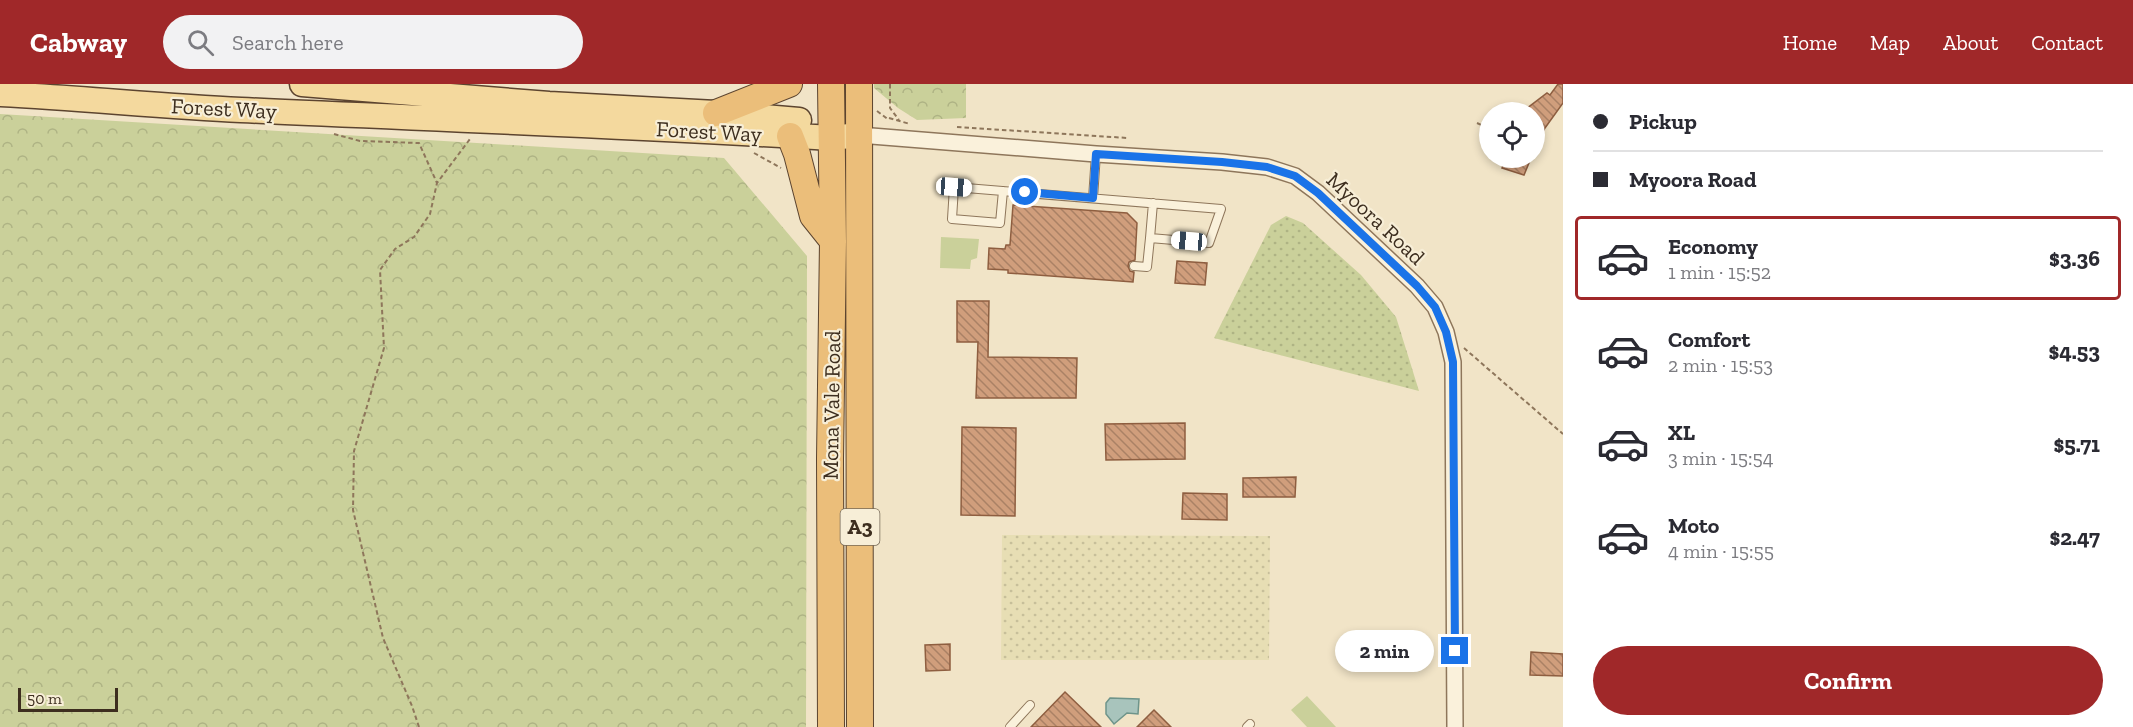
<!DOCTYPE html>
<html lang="en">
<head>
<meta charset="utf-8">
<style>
	:root { --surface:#fff; --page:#f2f2f3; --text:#2b2b33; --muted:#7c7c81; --line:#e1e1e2; --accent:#a02829 }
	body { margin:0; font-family:"Zilla Slab",serif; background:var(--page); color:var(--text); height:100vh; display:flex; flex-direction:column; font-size:22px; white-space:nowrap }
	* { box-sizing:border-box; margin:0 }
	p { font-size:20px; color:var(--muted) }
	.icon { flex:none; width:33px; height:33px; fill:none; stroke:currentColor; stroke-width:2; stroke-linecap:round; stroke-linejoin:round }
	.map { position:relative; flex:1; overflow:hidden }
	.side { display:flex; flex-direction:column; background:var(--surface); width:570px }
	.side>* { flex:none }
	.hud { display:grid; align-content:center; height:132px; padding:0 30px; background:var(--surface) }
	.fabs { position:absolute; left:1479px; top:18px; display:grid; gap:12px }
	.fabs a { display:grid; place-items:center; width:66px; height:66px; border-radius:50%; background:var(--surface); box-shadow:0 3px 9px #0003; font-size:30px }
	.scale { position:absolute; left:18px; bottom:15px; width:100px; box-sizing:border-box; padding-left:6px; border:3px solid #3d2e1f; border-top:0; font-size:16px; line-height:21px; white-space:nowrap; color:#3d2e1f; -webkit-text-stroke:4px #f7eed7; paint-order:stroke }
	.end { position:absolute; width:27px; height:27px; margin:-14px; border:8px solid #1a73e8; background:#fff; box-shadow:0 0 0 3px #fff }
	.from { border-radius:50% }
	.bubble { position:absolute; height:42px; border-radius:21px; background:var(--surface); box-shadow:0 3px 9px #0003; font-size:20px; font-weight:700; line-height:42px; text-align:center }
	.car { position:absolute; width:18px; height:36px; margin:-18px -9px; border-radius:8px; box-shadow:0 0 4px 2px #0007; background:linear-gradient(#fff 24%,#345 0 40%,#fff 0 76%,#345 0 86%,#fff 0) }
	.hud b { display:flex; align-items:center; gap:21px; height:57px; font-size:22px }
	.hud b+b { border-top:2px solid var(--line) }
	.hud i { width:15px; height:15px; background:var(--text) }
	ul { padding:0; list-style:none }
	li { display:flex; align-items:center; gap:18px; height:84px; margin:0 12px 9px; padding:0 18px; border:3px solid transparent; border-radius:6px }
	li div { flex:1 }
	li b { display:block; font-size:22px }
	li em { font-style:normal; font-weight:700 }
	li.selected { border-color:var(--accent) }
	li>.icon { width:54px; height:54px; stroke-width:1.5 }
	.cta { display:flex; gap:12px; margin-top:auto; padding:12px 30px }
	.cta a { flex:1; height:69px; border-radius:36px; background:var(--accent); color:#fff; font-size:24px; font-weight:700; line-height:69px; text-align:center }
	header { display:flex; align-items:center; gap:36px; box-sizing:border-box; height:84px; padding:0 30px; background:var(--accent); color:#fff }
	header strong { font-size:28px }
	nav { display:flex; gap:33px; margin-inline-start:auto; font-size:21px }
	.search { width:420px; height:54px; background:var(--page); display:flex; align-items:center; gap:15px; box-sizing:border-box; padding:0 21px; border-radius:33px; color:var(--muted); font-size:22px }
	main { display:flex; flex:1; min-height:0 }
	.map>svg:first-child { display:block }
</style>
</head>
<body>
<header>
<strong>Cabway</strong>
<div class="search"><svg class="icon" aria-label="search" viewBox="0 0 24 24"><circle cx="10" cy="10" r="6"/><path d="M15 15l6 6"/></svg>Search here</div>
<nav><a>Home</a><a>Map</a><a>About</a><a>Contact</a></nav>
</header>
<main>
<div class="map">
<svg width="1563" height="643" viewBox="0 0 1563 643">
	<defs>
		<pattern id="farmland-dots" width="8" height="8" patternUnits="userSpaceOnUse" patternTransform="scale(1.5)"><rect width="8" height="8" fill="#e7deb4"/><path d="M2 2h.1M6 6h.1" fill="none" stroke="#c7bf9a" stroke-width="1.8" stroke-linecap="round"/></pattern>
		<pattern id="grass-dots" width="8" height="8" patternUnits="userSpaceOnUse" patternTransform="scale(1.5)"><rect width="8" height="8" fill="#cad09a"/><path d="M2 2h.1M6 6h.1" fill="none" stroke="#aeb384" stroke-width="1.8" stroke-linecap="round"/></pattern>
		<pattern id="forest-crowns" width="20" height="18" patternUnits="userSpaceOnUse" patternTransform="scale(1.5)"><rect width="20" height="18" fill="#cad09a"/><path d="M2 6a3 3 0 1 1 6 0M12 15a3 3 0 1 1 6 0" fill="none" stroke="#aeb384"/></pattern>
		<pattern id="building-back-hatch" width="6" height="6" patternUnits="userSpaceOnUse" patternTransform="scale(1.5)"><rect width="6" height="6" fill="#d09e7c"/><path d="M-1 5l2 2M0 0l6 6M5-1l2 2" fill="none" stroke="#aa8165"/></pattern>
	</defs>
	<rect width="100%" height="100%" fill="#f1e4c7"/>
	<path fill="url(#farmland-dots)" d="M1002,451L1270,452L1269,576H1001Z"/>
	<path fill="url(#grass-dots)" d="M1286,132L1303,139L1361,191L1396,233L1419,307L1214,254L1271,141Z"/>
	<path fill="url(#forest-crowns)" d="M874,0H966V34L917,36L898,24L874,4Z
		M0,30L724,74L807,172L806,643H0Z"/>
	<path fill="#cad09a" d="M941,153L979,155L977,174L971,176L970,185L940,184Z
		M1307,612L1336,643H1307L1291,626Z"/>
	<path fill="#a8c4bc" stroke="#6e948a" stroke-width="1.5" d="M1110,614L1139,615L1138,630L1127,629L1114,640L1106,630V619Z"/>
	<path fill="url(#building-back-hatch)" stroke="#8e5e40" stroke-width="1.5" d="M1558,0H1563V19L1545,44L1534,65V28H1522L1547,9L1550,11Z
		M1506,74H1531L1524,91L1502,84Z
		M1013,121L1127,129L1137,139L1135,176L1129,178L1128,182L1130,187L1134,188L1133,198L1008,189V186L988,185L989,164L1005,165L1006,161H1010Z
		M1177,177L1207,179L1205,201L1175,199Z
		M957,217H989L988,273L1077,274L1076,314H976L978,258H957Z
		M1185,339V375L1106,376L1105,340Z
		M962,343L1016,344L1015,432L961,431Z
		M1296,393L1295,413H1243V394Z
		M1183,409L1227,410V436L1182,435Z
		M950,560V586L926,587L925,561Z
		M1531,568L1563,570V592L1530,591Z
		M1065,608L1101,643H1031Z
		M1154,626L1171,643H1137Z"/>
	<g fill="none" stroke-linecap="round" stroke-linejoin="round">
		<g stroke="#8e765b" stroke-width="10">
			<path id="service" d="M1003,107L1000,139L952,135L954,103C1043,110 1132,117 1221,125L1209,159L1150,154L1153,119
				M1093,114L1096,70
				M1134,182L1147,183L1150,154
				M1010,643L1030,621
				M1247,643L1250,640"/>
		</g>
		<g stroke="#8e765b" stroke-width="18">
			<path id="minor" d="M859,51L1096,70L1222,78L1267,83L1295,92L1318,109L1417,202L1435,223L1446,248L1453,278L1455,643"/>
		</g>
		<g stroke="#5c442f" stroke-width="27">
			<path id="primary" d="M302,0L549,20L716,29L799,36
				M0,10C80,14 160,22 241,26C437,35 634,42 831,54L850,52"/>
		</g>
		<g stroke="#5c442f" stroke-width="28">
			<path id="trunk" d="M859,0L860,643
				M716,29L789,0
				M790,52L797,70L813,132L833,157
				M831,643L830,375L833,157L831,0"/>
		</g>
		<path stroke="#8e765b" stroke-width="2" stroke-dasharray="4.5 3" stroke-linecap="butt" d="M890,0V24L899,36
			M877,27L889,36
			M889,34L910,40
			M1477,39L1490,45
			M957,43L1128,54
			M334,50L360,57L419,59L437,99
			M754,69L781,84
			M1464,264L1563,350
			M419,643L412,622L383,554L353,426L354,367L384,264L380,186L395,165L414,153L430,130L437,99L470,55"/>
		<use href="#service" stroke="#faf1db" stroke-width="8"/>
		<use href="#minor" stroke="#faf1db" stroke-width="15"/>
		<use href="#primary" stroke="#f4d99e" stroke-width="24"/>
		<use href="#trunk" stroke="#ebbe7a" stroke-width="26"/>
	</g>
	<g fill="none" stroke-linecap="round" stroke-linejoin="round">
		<path stroke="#1a73e8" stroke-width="8" d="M1025,108L1093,114L1096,70L1222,78L1267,83L1295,92L1318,109L1417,202L1435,223L1446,248L1453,278L1455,567"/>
	</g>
	<g text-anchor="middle" stroke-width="4.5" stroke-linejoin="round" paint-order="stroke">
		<rect fill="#f7eed7" stroke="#756856" stroke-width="1.5" x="840.5" y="425" width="39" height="36" rx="4.5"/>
		<g font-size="21" font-weight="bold" fill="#3d2e1f">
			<text x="860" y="450">A3</text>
		</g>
		<g font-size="22" fill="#3d2e1f" stroke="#f7eed7">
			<text transform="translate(224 24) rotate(3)" y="8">Forest Way</text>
			<text transform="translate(709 47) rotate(3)" y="8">Forest Way</text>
			<text transform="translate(1376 134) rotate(43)" y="8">Myoora Road</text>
			<text transform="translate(831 321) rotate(-89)" y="8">Mona Vale Road</text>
		</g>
	</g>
</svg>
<div class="fabs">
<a><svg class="icon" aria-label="locate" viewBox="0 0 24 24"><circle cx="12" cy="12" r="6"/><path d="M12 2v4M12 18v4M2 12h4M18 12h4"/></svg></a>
</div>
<div class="scale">50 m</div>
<i class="end from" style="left:1025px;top:108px"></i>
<i class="end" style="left:1455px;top:567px"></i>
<div class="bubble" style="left:1335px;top:546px;width:99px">2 min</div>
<i class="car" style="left:954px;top:103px;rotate:94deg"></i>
<i class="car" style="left:1189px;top:157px;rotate:275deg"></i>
</div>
<section class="side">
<div class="hud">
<b><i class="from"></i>Pickup</b>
<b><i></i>Myoora Road</b>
</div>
<ul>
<li class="selected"><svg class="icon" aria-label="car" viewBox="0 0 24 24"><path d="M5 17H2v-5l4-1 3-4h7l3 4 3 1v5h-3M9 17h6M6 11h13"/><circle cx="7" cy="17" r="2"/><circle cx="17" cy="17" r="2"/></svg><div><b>Economy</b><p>1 min · 15:52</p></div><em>$3.36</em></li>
<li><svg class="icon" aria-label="car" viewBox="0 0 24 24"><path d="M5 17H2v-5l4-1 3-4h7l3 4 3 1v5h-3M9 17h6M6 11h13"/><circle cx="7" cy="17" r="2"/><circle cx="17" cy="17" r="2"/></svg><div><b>Comfort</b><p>2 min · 15:53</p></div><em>$4.53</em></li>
<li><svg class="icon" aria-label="car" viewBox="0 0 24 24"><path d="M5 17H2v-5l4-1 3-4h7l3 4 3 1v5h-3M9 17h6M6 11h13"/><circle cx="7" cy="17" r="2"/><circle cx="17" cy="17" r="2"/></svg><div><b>XL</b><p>3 min · 15:54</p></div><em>$5.71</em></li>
<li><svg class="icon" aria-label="car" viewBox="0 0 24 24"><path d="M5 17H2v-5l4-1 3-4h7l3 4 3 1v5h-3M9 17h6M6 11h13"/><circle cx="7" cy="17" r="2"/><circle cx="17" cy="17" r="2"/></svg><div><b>Moto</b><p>4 min · 15:55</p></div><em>$2.47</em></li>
</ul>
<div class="cta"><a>Confirm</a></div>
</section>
</main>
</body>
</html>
